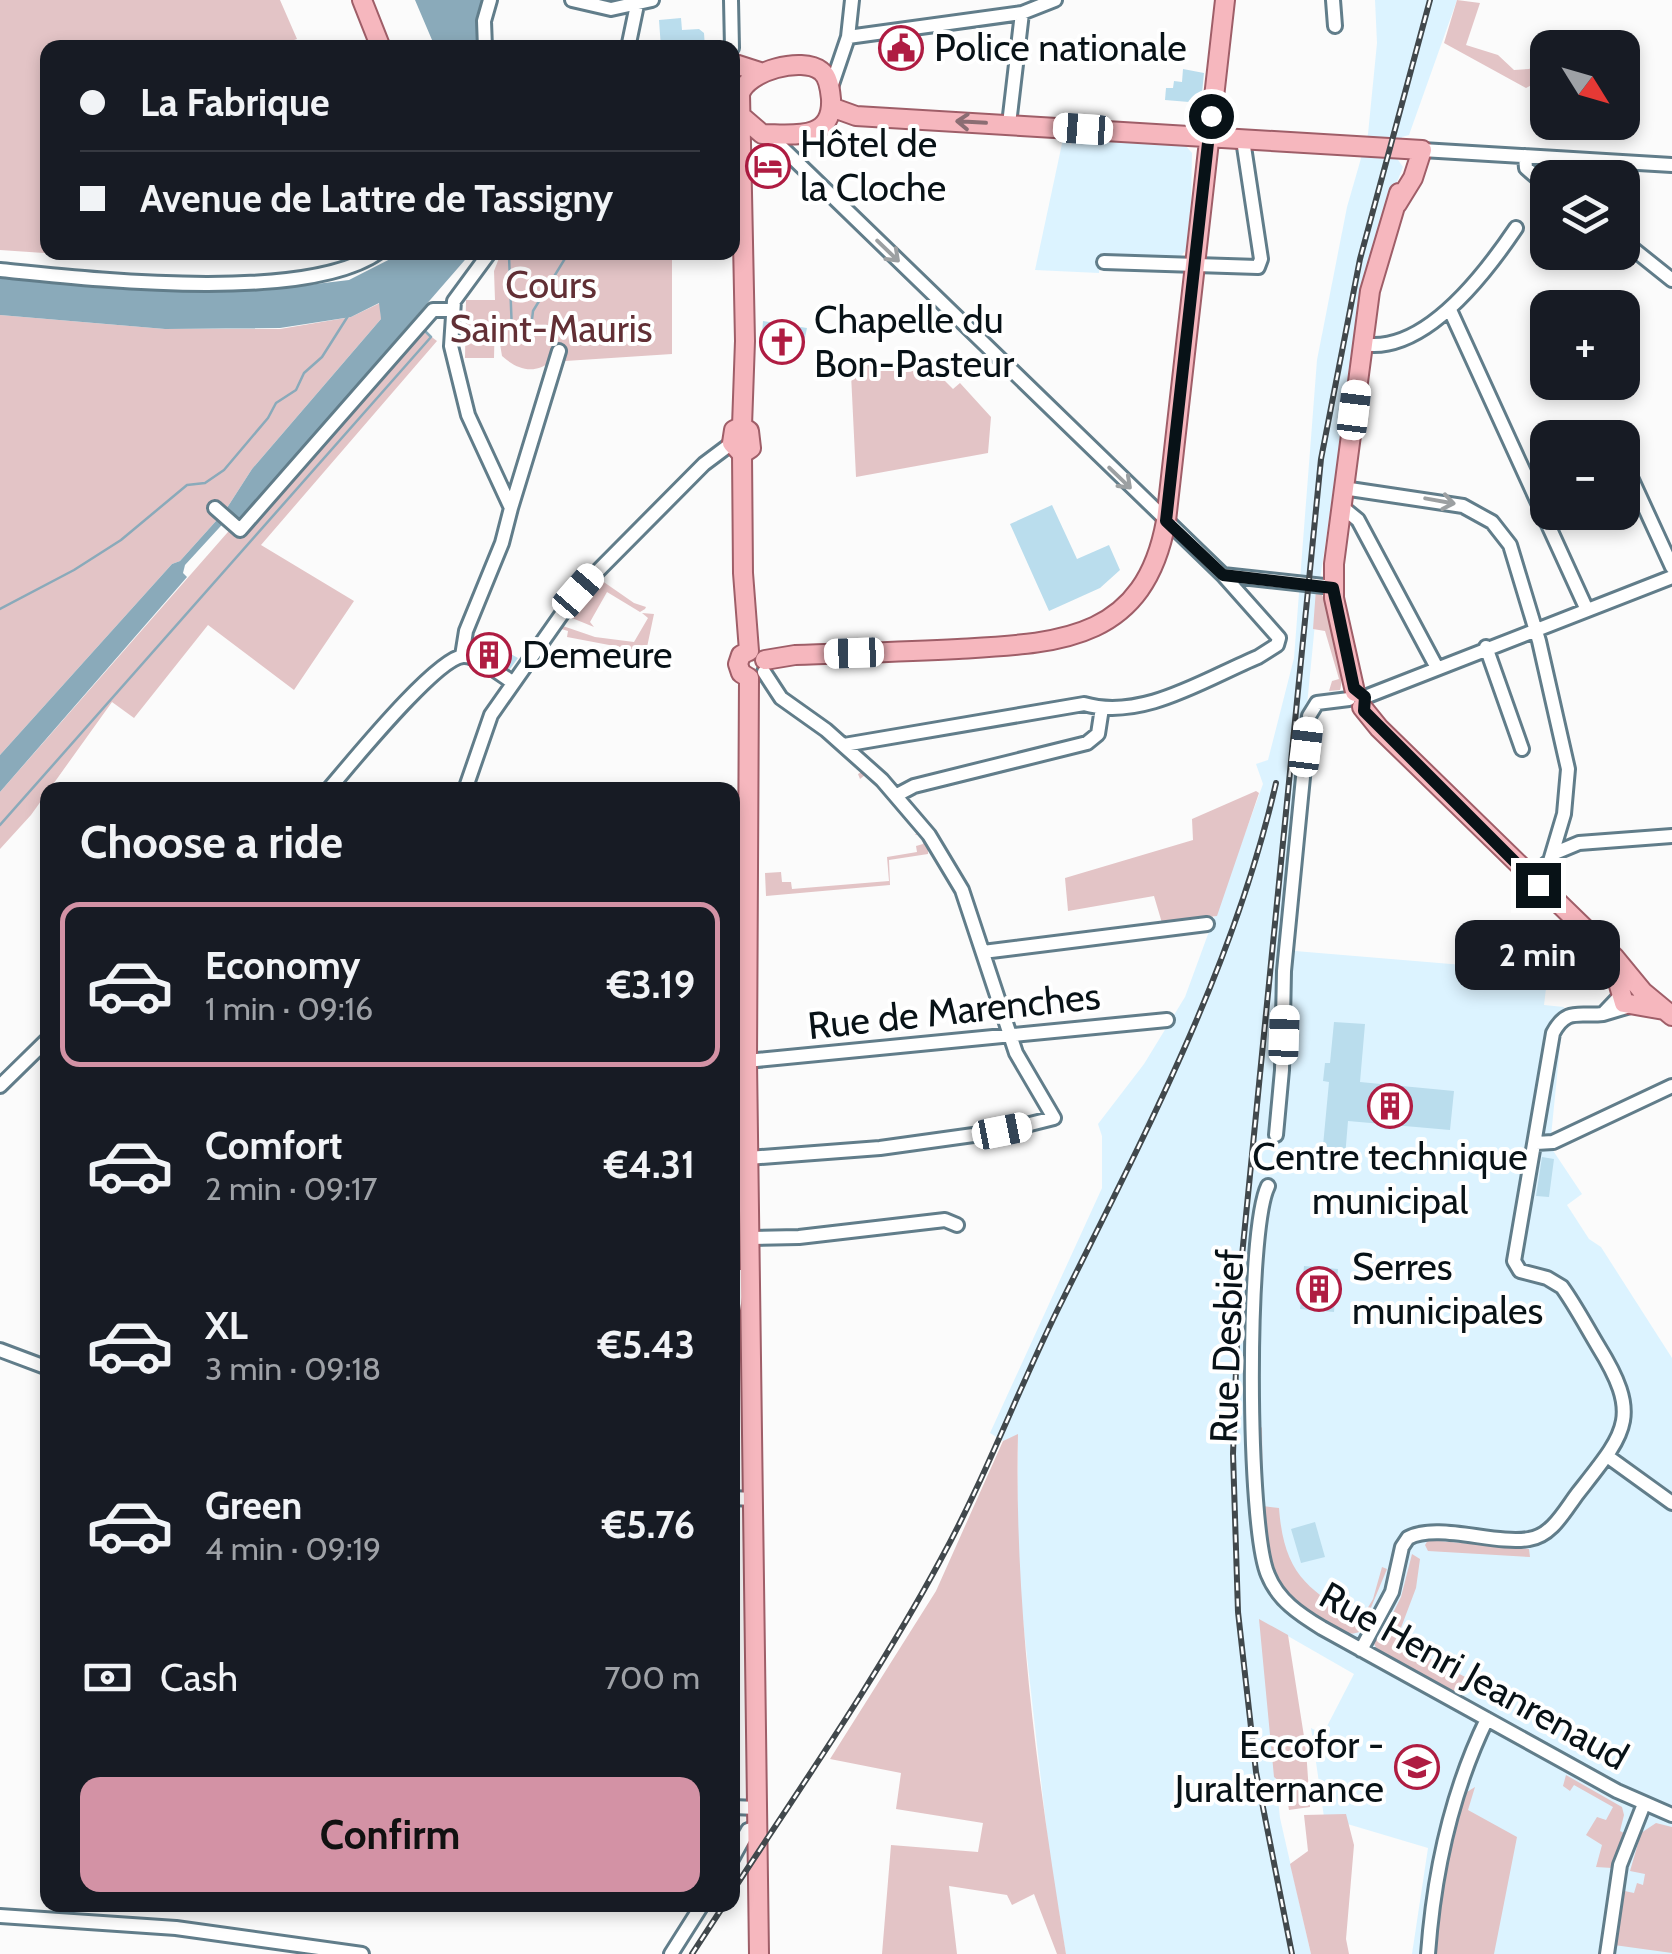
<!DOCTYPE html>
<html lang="en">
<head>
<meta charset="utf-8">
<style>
	:root { --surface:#171b24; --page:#20242c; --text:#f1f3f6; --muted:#9ea1a6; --line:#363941; --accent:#d392a5 }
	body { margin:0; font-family:Cabin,sans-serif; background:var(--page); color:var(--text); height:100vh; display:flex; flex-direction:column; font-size:38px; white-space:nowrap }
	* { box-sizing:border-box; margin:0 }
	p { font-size:32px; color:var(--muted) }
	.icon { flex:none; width:55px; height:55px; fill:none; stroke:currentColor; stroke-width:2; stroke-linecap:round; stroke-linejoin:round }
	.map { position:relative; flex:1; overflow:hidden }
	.details { position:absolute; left:40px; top:782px; width:700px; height:1130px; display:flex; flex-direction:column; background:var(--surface); border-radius:20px; box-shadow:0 5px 15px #0003 }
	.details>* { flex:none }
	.top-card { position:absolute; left:40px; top:40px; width:700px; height:220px; border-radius:20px; box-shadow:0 5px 15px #0003; display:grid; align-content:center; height:220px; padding:0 40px; background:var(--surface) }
	.needle { width:65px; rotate:127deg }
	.tools { position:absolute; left:1530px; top:30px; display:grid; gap:20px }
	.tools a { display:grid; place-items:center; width:110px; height:110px; border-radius:20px; background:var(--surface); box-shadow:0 5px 15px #0003; font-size:50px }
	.end { position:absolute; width:45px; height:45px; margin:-22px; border:12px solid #081217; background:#fff; box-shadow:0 0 0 5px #fff }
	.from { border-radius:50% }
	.bubble { position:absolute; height:70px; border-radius:20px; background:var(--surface); box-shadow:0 5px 15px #0003; font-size:32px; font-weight:800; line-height:70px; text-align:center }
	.car { position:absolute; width:30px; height:60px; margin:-30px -15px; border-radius:12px; box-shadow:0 0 8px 2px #0007; background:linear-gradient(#fff 24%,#345 0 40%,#fff 0 76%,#345 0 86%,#fff 0) }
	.top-card b { display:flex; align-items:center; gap:35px; height:95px; font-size:38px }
	.top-card b+b { border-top:2px solid var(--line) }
	.top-card i { width:25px; height:25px; background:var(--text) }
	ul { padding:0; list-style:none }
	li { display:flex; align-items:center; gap:30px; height:165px; margin:0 20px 15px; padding:0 20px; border:5px solid transparent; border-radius:20px }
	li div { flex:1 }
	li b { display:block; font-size:38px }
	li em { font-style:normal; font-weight:800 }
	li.current { border-color:var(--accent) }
	li>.icon { width:90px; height:90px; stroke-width:1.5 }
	h2 { padding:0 40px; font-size:45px; line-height:120px }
	.pay { display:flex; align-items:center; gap:25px; height:110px; padding:0 40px; font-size:38px }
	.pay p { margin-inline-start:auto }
	.button { display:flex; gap:20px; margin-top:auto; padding:20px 40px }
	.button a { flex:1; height:115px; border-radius:20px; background:var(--accent); color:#111; font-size:40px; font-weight:800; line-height:115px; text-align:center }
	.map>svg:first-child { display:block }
</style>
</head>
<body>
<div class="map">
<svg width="1672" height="1954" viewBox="0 0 1672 1954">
	<rect width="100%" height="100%" fill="#fbfbfb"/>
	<path fill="#dcf3ff" d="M1375,0H1457L1409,135L1402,137L1396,157L1403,167L1382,220L1363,288L1318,593L1283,950L1548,972L1544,1005L1564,1007L1550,1146L1582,1194L1567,1205L1589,1239L1601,1247L1672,1358V1954H1412L1428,1848L1324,1817L1311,1728L1323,1734L1354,1674L1260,1620L1280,1818L1311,1954H1066L1050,1860L1017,1568L1018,1435L1003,1441L990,1433L1102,1188V1136L1098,1124L1144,1064L1185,997L1263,784L1256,764L1268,760L1294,658L1317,360L1347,207L1368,134L1377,43Z
		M1063,139L1071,145L1073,140L1186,146L1192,153L1191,202L1186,250L1180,257L1101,253L1099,273L1035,270Z"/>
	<path fill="#e3c4c6" d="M0,0H280L297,39L274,47L48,48V252L186,253L88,256L0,250Z
		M1457,0L1480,3L1466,45L1498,55L1514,70L1529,69L1547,59V77L1526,88L1444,43Z
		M501,253H672V354L550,362C534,375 516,369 502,356L495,314L494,358H465L466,300H495L494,271Z
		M380,303L381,319L252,469L225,511L180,561L172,564L0,755V315L165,329H280L351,317Z
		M412,322L437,341L261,545L354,601L294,690L208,625L134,718L112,702L31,815L0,849V792Z
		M864,364L929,365L953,389L960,383L991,417L988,453L856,477L851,374H865Z
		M598,578L634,603L646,607L645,609L640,612L607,592L590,622L594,627L567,616Z
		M1316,589C1332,597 1346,673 1340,690L1329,691L1332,681L1339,679L1325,631L1313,629Z
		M642,613L654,614L646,652L567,637L568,631L558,628L560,625L595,637L634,642L648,618Z
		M865,770L918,824L932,848L928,849V854L889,860L890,885L766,896L765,873L781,872L782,882H791L792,889L889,881L887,857L917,852L916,846L923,844L922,834L915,835L919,830L865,775L860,779L858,774Z
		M1256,791L1259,793L1217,916L1162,923L1154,896L1068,911L1065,878L1193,840L1192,819Z
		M1262,1427L1263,1506L1279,1508C1284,1574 1307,1589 1360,1621L1373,1599L1382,1567L1387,1569L1365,1622L1369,1626C1353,1639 1344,1633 1327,1624C1248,1581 1262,1510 1257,1431Z
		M1018,1434C1014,1608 1038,1783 1066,1954H1057L1034,1894L1012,1905L1007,1895L949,1886L957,1954H882L891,1845L978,1852L983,1823L896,1809L901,1773L830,1759L936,1591L1003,1441Z
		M1428,1540L1529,1549L1530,1557L1428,1551L1425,1545Z
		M1412,1554L1420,1559L1416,1588L1396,1641L1471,1680L1460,1695L1380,1654L1374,1644L1377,1631L1383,1633L1401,1597Z
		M1259,1619L1288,1635L1306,1749L1310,1807L1289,1810L1285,1786L1274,1777Z
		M1566,1775L1622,1807L1624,1815L1620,1831L1624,1833L1612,1868L1596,1867L1602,1845L1586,1835L1597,1817L1606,1820L1613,1807L1574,1785L1570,1791L1563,1786Z
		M1475,1787L1468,1810L1517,1837L1494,1954H1433L1443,1868L1462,1795Z
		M1346,1814L1354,1845L1346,1939L1349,1954H1311L1290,1864L1308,1851L1304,1815Z
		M1656,1823L1672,1827V1953L1614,1945L1620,1890L1634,1893L1637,1883L1643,1885L1645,1874L1630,1871L1641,1833Z"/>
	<path fill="#8aaaba" d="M415,0H482L476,31L478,47H435Z
		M402,253H471L238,521L230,516L185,565L183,573L187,577L0,792V755L172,564L180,561L225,511L252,469L381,319L379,303L351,317L280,328L165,329L0,315V277L129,290L257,291L349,280Z"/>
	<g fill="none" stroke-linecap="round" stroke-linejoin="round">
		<path stroke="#8aaaba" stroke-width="2.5" d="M509,256L512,332L514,339L521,342L531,328L533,311L569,252
			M0,609L74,570L121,540L187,485L205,483L224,470L268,418L276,403L296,390L304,373L322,357L348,316
			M0,825L431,337L422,328"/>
	</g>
	<path fill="#badded" d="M681,18L682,30L699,29L704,33L705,48H661L659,20Z
		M917,40L919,54L884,59L883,45Z
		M1183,69L1204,73L1201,103L1165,100L1166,88H1173L1174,81L1182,82Z
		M763,321L807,328L803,347H790V358H778V347H761Z
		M1052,505L1077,559L1109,545L1120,570L1100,588L1049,611L1010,524Z
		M479,637L518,658L510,669L474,648Z
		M1334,1022L1365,1024L1360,1082L1454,1091L1450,1130L1348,1121L1344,1169L1321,1167L1329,1082L1323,1081L1325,1063H1330Z
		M1542,1157L1554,1159L1549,1197L1536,1196Z
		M1304,1266L1338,1269L1334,1312L1300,1309Z
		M1315,1522L1325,1557L1301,1563L1291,1529Z"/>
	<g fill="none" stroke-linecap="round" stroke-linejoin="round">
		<g stroke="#617d8a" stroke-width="18">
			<path id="minor" d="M572,0L611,9L652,0
				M731,0L732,48
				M1333,0L1335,26
				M848,37L1022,13L1055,0
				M485,48L484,21L490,0
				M628,48L638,0
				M830,90L848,37L852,0
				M1009,124L1022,13
				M768,134L1223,575L1279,638L1277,645L1258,657C1205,679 1142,721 1084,704L844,745
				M1422,150L1672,165
				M1525,156L1526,168L1548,187
				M1622,240L1672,280
				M1104,262L1258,267L1261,259L1243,140
				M0,270C90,279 305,304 379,252
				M1450,310L1587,610
				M1362,344C1424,355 1485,274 1516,228
				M1622,458L1672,567
				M1343,488L1463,506L1492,522L1510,545L1539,641L1568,769L1564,814L1550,861
				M1341,506L1358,520L1436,666
				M215,508L240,530L433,310H452
				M511,508L559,351
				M1223,575L1333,587
				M1486,647L1522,749
				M462,656L466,631L502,543L511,508L468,415L451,346L454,301L490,252
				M1365,697L1672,577
				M328,790C349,766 435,659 463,656C477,655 500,674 512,682
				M465,790L491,715L578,591L704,464L732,443
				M897,795L914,786L1087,743L1098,734L1102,708
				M1555,853L1579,843L1672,836
				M1531,877L1550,861L1547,874L1538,885
				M983,952L1207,924
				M1621,995L1603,1014L1630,1006
				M747,1061L1167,1020
				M0,1086L48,1039
				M1276,1135L1282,1070L1284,971L1309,716L1317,703L1349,699
				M1536,1143L1553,1142L1672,1086
				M748,1158L880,1148L1002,1131L1054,1118L1016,1053L962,890L929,835L882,780L826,730L781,698L764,672
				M1268,1186C1246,1230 1247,1528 1268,1575C1278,1600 1299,1614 1322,1628L1617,1791L1672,1815
				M749,1238L799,1237L945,1220L957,1225
				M732,1324L739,1276H750
				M0,1350L48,1368
				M1607,1456L1672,1503
				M732,1498L753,1499
				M1361,1650L1392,1592L1402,1547L1408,1538C1437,1522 1495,1545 1529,1539C1552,1536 1565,1510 1578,1493C1626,1432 1642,1417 1598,1346C1586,1326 1575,1305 1562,1287L1547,1278L1520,1271L1514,1261L1553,1033C1567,1007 1579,1017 1603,1014
				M732,1807L757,1808
				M732,1859L748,1830L758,1827
				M0,1916L176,1928L362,1954
				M671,1954L702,1905
				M1428,1954C1434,1872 1451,1793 1487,1719
				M1607,1954L1620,1865L1644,1804"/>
		</g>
		<g stroke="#9f5e68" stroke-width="22">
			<path id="major" d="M362,0L381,48
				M732,63L760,72
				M831,107L856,116L1422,150L1413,178L1397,204
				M740,115L762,134C792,134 833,142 831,99C830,89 829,77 821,71C802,56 747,71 740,94L745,341L742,426L749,431L751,448L742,454L743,573L749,651
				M742,454L732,443L734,430L742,426
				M765,660L795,655C850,653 904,652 958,649C1058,643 1144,642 1166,521L1225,0
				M749,678L747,1061L759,1954
				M749,678L741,673L738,664L741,655L749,651
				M1355,692L1334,598V564L1370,291L1399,193
				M1362,707L1379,728L1615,958L1643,992L1672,1016
				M1614,968L1624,1003L1664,1010"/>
		</g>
		<use href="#minor" stroke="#fff" stroke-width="12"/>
		<use href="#major" stroke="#f6b7be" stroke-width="18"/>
		<g stroke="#41484c" stroke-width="6">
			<path id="rail" d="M732,1892C804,1782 879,1674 941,1559C987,1475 1020,1384 1063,1299C1146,1132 1234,966 1276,783
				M692,1954L724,1905
				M1292,1954L1256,1772L1238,1612L1233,1454L1239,1286L1321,459L1360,259L1430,0"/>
		</g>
		<use href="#rail" stroke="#fff" stroke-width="2.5" stroke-dasharray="8" stroke-linecap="butt"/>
	</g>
	<defs><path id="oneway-shaft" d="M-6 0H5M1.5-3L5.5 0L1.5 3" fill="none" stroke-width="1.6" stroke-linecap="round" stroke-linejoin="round" transform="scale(2.5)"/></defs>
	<use stroke="#8b6d73" href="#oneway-shaft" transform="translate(971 122) rotate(-177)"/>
	<g stroke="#9ca0a2">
		<use href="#oneway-shaft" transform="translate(888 251) rotate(44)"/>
		<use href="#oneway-shaft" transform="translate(1120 478) rotate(44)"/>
		<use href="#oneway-shaft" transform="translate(1440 501) rotate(10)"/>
	</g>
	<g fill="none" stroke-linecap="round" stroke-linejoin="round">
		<path stroke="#081217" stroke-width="12" d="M1211,116L1166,521L1223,575L1333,588L1354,688L1365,697L1364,711L1538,885"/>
	</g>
	<defs>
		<g id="civic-ring" transform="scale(2.25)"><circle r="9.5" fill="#fff" stroke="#af1c42" stroke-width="1.5"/><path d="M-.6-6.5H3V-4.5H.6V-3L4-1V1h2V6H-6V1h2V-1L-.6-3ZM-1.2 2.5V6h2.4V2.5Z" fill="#af1c42"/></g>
		<g id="hotel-ring" transform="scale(2.25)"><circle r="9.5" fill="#fff" stroke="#af1c42" stroke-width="1.5"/><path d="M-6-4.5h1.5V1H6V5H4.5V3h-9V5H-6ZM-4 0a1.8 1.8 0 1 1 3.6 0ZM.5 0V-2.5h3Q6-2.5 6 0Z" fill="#af1c42"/></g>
		<g id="church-ring" transform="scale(2.25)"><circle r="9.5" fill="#fff" stroke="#af1c42" stroke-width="1.5"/><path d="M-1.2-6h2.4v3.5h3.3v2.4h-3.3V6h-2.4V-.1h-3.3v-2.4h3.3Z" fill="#af1c42"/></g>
		<g id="building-ring" transform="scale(2.25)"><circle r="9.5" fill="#fff" stroke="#af1c42" stroke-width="1.5"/><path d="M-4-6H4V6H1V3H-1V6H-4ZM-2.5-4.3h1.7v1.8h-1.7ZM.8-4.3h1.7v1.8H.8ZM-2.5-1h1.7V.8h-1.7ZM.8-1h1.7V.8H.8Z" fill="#af1c42"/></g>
		<g id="school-ring" transform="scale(2.25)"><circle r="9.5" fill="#fff" stroke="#af1c42" stroke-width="1.5"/><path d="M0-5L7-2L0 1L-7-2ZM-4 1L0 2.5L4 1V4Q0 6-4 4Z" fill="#af1c42"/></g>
	</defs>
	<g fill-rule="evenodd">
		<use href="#civic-ring" x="901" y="48"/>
		<use href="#hotel-ring" x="768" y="166"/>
		<use href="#church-ring" x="782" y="342"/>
		<use href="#building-ring" x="489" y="655"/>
		<use href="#building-ring" x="1390" y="1106"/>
		<use href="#building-ring" x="1319" y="1289"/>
		<use href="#school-ring" x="1417" y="1767"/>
	</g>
	<g text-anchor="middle" stroke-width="8" stroke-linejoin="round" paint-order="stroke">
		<g font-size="38" fill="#081217" stroke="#fff" text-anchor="start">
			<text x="934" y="61">Police nationale</text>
			<text x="800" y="157">Hôtel de<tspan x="800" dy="44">la Cloche</tspan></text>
			<text x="814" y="333">Chapelle du<tspan x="814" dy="44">Bon-Pasteur</tspan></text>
			<text x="522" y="668">Demeure</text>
			<text x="1390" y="1170" text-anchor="middle">Centre technique<tspan x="1390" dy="44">municipal</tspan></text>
			<text x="1352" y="1280">Serres<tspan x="1352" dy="44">municipales</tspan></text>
			<text x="1384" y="1758" text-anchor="end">Eccofor -<tspan x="1384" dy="44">Juralternance</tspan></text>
		</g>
		<g font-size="38" fill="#622f35" stroke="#fff">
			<text x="551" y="298">Cours<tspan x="551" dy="44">Saint-Mauris</tspan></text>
		</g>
		<g font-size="38" fill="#081217" stroke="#fff">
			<text transform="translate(954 1011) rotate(-6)" y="13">Rue de Marenches</text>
			<text transform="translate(1227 1346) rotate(-88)" y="13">Rue Desbief</text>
			<text transform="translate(1474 1676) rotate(29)" y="13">Rue Henri Jeanrenaud</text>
		</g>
	</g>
</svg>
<div class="tools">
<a><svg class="needle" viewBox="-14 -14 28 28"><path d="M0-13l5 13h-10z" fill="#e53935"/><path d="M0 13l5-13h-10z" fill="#9ea1a6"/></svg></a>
<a><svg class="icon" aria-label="layers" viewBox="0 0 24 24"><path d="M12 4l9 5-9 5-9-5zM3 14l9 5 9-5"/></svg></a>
<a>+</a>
<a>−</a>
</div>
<i class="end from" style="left:1211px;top:116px"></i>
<i class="end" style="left:1538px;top:885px"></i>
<div class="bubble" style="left:1455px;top:920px;width:165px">2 min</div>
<i class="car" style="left:1083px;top:129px;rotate:274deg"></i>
<i class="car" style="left:1354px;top:410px;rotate:7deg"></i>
<i class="car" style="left:578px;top:591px;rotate:41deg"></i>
<i class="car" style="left:854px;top:653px;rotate:268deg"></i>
<i class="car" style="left:1306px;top:747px;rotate:7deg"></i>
<i class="car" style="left:1284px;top:1035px;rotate:2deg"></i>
<i class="car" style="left:1002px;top:1131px;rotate:79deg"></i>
<div class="top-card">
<b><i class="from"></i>La Fabrique</b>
<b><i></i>Avenue de Lattre de Tassigny</b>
</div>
<section class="details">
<h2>Choose a ride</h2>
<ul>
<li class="current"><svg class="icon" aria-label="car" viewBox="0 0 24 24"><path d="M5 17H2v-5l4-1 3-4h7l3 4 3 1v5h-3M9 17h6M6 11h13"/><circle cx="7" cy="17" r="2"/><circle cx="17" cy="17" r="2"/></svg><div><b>Economy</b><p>1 min · 09:16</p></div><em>€3.19</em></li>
<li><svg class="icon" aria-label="car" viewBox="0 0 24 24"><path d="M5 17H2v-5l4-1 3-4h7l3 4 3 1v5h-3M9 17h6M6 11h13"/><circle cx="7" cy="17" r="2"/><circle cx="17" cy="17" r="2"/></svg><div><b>Comfort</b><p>2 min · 09:17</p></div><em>€4.31</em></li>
<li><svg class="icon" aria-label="car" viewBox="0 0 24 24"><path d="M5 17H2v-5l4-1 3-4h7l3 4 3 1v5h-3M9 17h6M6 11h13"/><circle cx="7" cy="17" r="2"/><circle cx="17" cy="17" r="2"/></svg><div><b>XL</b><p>3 min · 09:18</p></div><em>€5.43</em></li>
<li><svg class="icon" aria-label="car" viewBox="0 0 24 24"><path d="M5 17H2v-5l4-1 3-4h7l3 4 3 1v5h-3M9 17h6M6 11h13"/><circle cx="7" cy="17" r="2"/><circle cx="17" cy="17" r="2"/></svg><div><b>Green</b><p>4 min · 09:19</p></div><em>€5.76</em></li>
</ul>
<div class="pay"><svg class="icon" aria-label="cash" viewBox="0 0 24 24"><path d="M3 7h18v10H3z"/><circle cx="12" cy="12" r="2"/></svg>Cash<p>700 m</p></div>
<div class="button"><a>Confirm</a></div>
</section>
</div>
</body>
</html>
